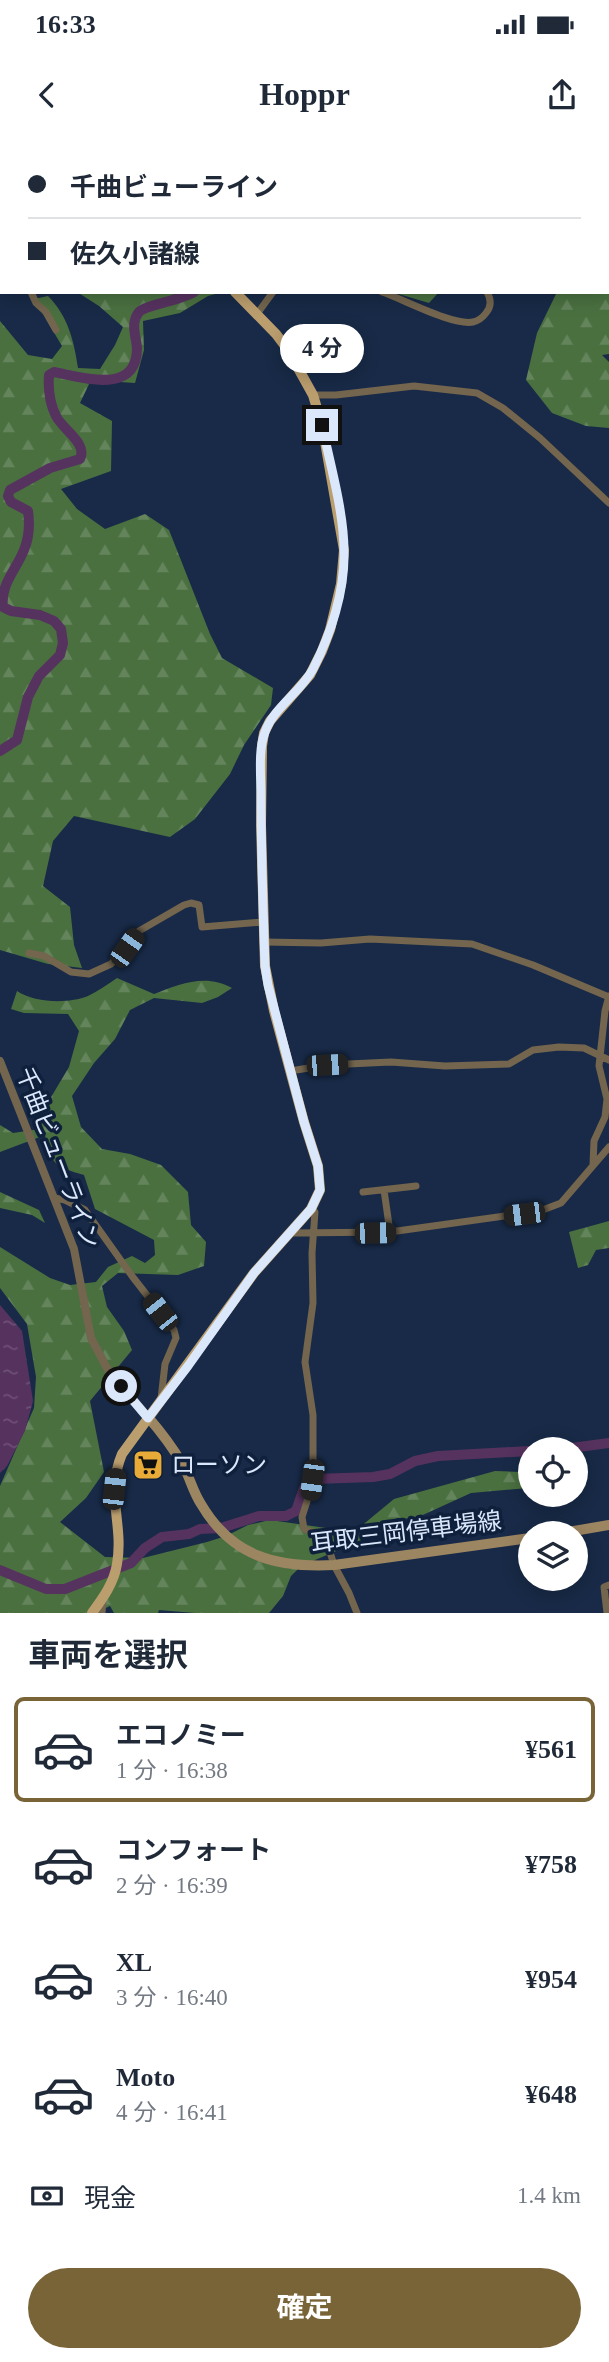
<!DOCTYPE html>
<html lang="ja">
<head>
<meta charset="utf-8">
<style>
	:root { --surface:#fff; --page:#f6f6f7; --text:#1f2937; --muted:#747a83; --line:#e0e1e3; --accent:#796437 }
	body { margin:0; font-family:"Times New Roman","Noto Sans JP",serif; background:var(--page); color:var(--text); height:100vh; display:flex; flex-direction:column; font-size:26px; white-space:nowrap }
	* { box-sizing:border-box; margin:0 }
	p { font-size:23px; color:var(--muted) }
	.icon { flex:none; width:38px; height:38px; fill:none; stroke:currentColor; stroke-width:2; stroke-linecap:round; stroke-linejoin:round }
	.map { position:relative; height:1473px; overflow:hidden }
	.side { display:flex; flex-direction:column; background:var(--surface); flex:1 }
	.side>* { flex:none }
	.top-card { position:absolute; left:0px; top:0px; width:609px; height:154px; box-shadow:0 4px 18px #0003; display:grid; align-content:center; height:154px; padding:0 28px; background:var(--surface) }
	.fabs { position:absolute; left:518px; top:1297px; display:grid; gap:14px }
	.fabs a { display:grid; place-items:center; width:70px; height:70px; border-radius:50%; background:var(--surface); box-shadow:0 4px 18px #0003; font-size:35px }
	.end { position:absolute; width:32px; height:32px; margin:-16px; border:9px solid #dbe7fa; background:#111; box-shadow:0 0 0 4px #111 }
	.from { border-radius:50% }
	.bubble { position:absolute; height:49px; border-radius:24px; background:var(--surface); box-shadow:0 4px 18px #0003; font-size:23px; font-weight:700; line-height:49px; text-align:center }
	.car { position:absolute; width:21px; height:42px; margin:-21px -10px; border-radius:9px; box-shadow:0 0 5px 2px #0007; background:linear-gradient(#222 24%,#8ab4d8 0 40%,#222 0 76%,#8ab4d8 0 86%,#222 0) }
	.top-card b { display:flex; align-items:center; gap:24px; height:66px; font-size:26px }
	.top-card b+b { border-top:2px solid var(--line) }
	.top-card i { width:18px; height:18px; background:var(--text) }
	ul { padding:0; list-style:none }
	li { display:flex; align-items:center; gap:21px; height:105px; margin:0 14px 10px; padding:0 14px; border:4px solid transparent; border-radius:10px }
	li div { flex:1 }
	li b { display:block; font-size:26px }
	li em { font-style:normal; font-weight:700 }
	li.on { border-color:var(--accent) }
	li>.icon { width:63px; height:63px; stroke-width:1.5 }
	h2 { padding:0 28px; font-size:32px; line-height:84px }
	.pay { display:flex; align-items:center; gap:18px; height:77px; padding:0 28px; font-size:26px }
	.pay p { margin-inline-start:auto }
	.action { display:flex; gap:14px; margin-top:auto; padding:14px 28px }
	.action a { flex:1; height:80px; border-radius:42px; background:var(--accent); color:#fff; font-size:28px; font-weight:700; line-height:80px; text-align:center }
	.status { display:flex; justify-content:space-between; align-items:center; height:49px; padding:0 35px; background:var(--surface); direction:ltr }
	.status svg { height:19px; fill:currentColor }
	header { display:flex; justify-content:space-between; align-items:center; height:91px; padding:0 28px; background:var(--surface); font-size:32px; font-weight:700 }
	.map>svg:first-child { display:block }
</style>
</head>
<body>
<div class="status"><b>16:33</b><svg viewBox="0 0 49 12"><path d="M0 12V9h3v3zM5 12V6h3v6zM10 12V3h3v9zM15 12V0h3v12zM26 1h20v11H26zM47 4h2v5h-2z"/></svg></div>
<header><svg class="icon" aria-label="back" viewBox="0 0 24 24"><path d="M15 5l-7 7 7 7"/></svg>Hoppr<svg class="icon" aria-label="share" viewBox="0 0 24 24"><path d="M12 15V3M7 8l5-5 5 5M5 13v7h14v-7"/></svg></header>
<div class="map">
<svg width="609" height="1473" viewBox="0 0 609 1473">
	<defs>
		<pattern id="forest-firs" width="22" height="20" patternUnits="userSpaceOnUse" patternTransform="scale(1.75)"><rect width="22" height="20" fill="#4a7040"/><path d="M5 1l3.5 6h-7zM16 11l3.5 6h-7z" fill="#64845c"/></pattern>
		<pattern id="water-ripples" width="26" height="14" patternUnits="userSpaceOnUse" patternTransform="scale(1.75)"><rect width="26" height="14" fill="#56325f"/><path d="M2 4q2-2 4 0t4 0M15 11q2-2 4 0t4 0" fill="none" stroke="#6e5077"/></pattern>
	</defs>
	<rect width="100%" height="100%" fill="#182a47"/>
	<path fill="url(#forest-firs)" d="M352,0H530V2H351Z
		M607,115H609V214L602,215L609,222V288L586,286L552,273L526,240L537,193L557,152H607Z
		M77,152H223L208,156L180,173L143,181L144,210L135,243L91,240L80,263L112,281L111,331L61,349L77,369L105,389L145,374L169,390L210,494L222,518L273,548L271,565L244,605L230,634L195,679L170,697L74,676L53,701L43,746L70,767L74,805L82,828L48,824L0,810V181L28,215L52,219L62,206L34,159L48,156C68,176 74,201 78,228L100,229L115,205L123,187L99,166Z
		M392,152H439L429,163Z
		M117,838L154,854C179,844 206,833 232,848L218,857L202,863L154,858L130,870L115,899L94,923L72,956L81,987L102,1009L130,1014L161,1025L188,1052L191,1085L206,1102L204,1126L178,1135L118,1133L102,1146L107,1167L124,1191L132,1210L90,1261L104,1332L86,1358L60,1382L105,1417L143,1418L207,1402L226,1396L248,1385L270,1380L354,1392L394,1359L495,1331L520,1332L528,1348L471,1353L414,1379L397,1378L369,1397L301,1426L291,1436L283,1456L269,1473H195L159,1470L158,1473H114L110,1466L95,1473H0V1346L34,1268L36,1237L27,1184L0,1148V1107L50,1138L70,1145L96,1142L108,1127L132,1116L145,1123L155,1115L154,1100L95,1069L84,1035C56,1027 50,1024 45,995L0,1012V985L13,993L40,989L41,974L69,927L79,891L68,874L24,873L11,869L17,851C35,863 68,864 88,856C98,851 108,844 117,838Z
		M0,1052L39,1070L45,1083L32,1075L0,1068Z
		M609,1081V1108L596,1110L588,1125L578,1128L569,1092Z"/>
	<path fill="url(#water-ripples)" d="M0,1165L22,1191L33,1261L25,1291L7,1326L0,1333Z"/>
	<g fill="none" stroke-linecap="round" stroke-linejoin="round">
		<path stroke="#56325f" stroke-width="10" d="M335,2L337,0
			M0,611L17,600L28,557L39,536L60,515L63,503L61,489L54,481L40,475L11,471L3,467C0,445 16,430 24,410C29,398 30,385 28,371L11,362L8,356L10,350L50,328L80,319C88,303 62,289 56,276C50,264 48,248 49,235L54,232C81,237 137,256 137,208C136,196 130,183 139,172C145,165 182,160 194,152
			M564,1309L609,1303
			M0,1430L46,1449H65L131,1423L145,1408L162,1397L189,1394L200,1389L221,1388L259,1376H286L296,1371L304,1348L314,1339L373,1337L390,1334L415,1321L438,1316L530,1311"/>
		<path stroke="#73654e" stroke-width="7" d="M77,0L78,2
			M41,2L43,0
			M0,11H2
			M0,40L2,38
			M0,97L2,100
			M607,99L609,98
			M31,152L36,163L46,172L56,190
			M382,152C403,159 453,186 473,182C478,181 483,177 486,173C492,166 491,159 487,152
			M257,174L273,152
			M313,255H336L414,246L477,253L503,268L540,298L609,363
			M264,802L321,803L370,799L472,804L533,825L609,857
			M29,813L44,816L71,832L89,834L111,824L127,808L139,791L184,765L191,763L199,765L202,787L263,782
			M290,931L327,925L391,922L445,926L509,924L533,910L559,907L584,908L609,920
			M593,1025L594,1001L605,977L607,959L599,926L605,871L609,856
			M384,1050L390,1092
			M363,1052L416,1046
			M54,1058L65,1060L85,1070L132,1136L174,1190L176,1198L165,1224L161,1259
			M311,1069L315,1072L312,1113L313,1163L305,1222L313,1275V1325L309,1355L302,1377L304,1389L325,1396L334,1425L349,1453L357,1473
			M290,1093L390,1092L540,1071L561,1063L609,1007
			M102,1473L103,1459
			M607,1473L604,1447L609,1445"/>
		<path stroke="#73654e" stroke-width="8" d="M0,921L74,1109L91,1198L108,1230L148,1277"/>
		<path stroke="#9c8561" stroke-width="10" d="M148,1277C161,1292 173,1308 183,1325C190,1338 193,1352 201,1364C232,1417 277,1428 334,1425L530,1398
			M562,1393L609,1385"/>
		<path stroke="#bb9e6e" stroke-width="10" d="M108,0L109,2
			M92,1473C103,1458 114,1443 117,1424C124,1384 105,1354 122,1314L254,1133L311,1069L320,1050L318,1026L304,982L274,871L265,826L261,685L262,606L264,593L270,581L310,535L322,511L330,490L341,444L344,410L322,285L313,255L288,210L276,194L235,152"/>
	</g>
	<g fill="none" stroke-linecap="round" stroke-linejoin="round">
		<path stroke="#dbe7fa" stroke-width="9" d="M121,1246L148,1278L188,1226L254,1133L311,1069L320,1050L318,1026L304,982L268,845L265,826C263,769 261,712 261,655C261,636 258,610 265,592C274,567 301,552 313,529C331,494 345,451 344,411C344,372 330,324 322,285"/>
	</g>
	<defs>
		<g id="supermarket-square" transform="scale(1.575)"><rect x="-9" y="-9" width="18" height="18" rx="4" fill="#e8ab37" stroke="#0f203c"/><path d="M-6-5.5h2.5l.6 2H6L4.5 2H-2.5L-4.4-4H-6ZM-1.5 3.2a1.3 1.3 0 1 0 .1 0ZM3 3.2a1.3 1.3 0 1 0 .1 0Z" fill="#111"/></g>
	</defs>
	<g fill-rule="evenodd">
		<use href="#supermarket-square" x="148" y="1325"/>
	</g>
	<g text-anchor="middle" stroke-width="7" stroke-linejoin="round" paint-order="stroke">
		<g font-size="24" fill="#dbe7fa" stroke="#0f203c">
			<text transform="translate(58 1018) rotate(69)" y="8">千曲ビューライン</text>
			<text transform="translate(406 1392) rotate(-7)" y="8">耳取三岡停車場線</text>
		</g>
		<g font-size="24" fill="#dbe7fa" stroke="#0f203c" text-anchor="start">
			<text x="171" y="1333">ローソン</text>
		</g>
	</g>
</svg>
<div class="fabs">
<a><svg class="icon" aria-label="locate" viewBox="0 0 24 24"><circle cx="12" cy="12" r="6"/><path d="M12 2v4M12 18v4M2 12h4M18 12h4"/></svg></a>
<a><svg class="icon" aria-label="layers" viewBox="0 0 24 24"><path d="M12 4l9 5-9 5-9-5zM3 14l9 5 9-5"/></svg></a>
</div>
<i class="end from" style="left:121px;top:1246px"></i>
<i class="end" style="left:322px;top:285px"></i>
<div class="bubble" style="left:280px;top:184px;width:84px">4 分</div>
<i class="car" style="left:127px;top:808px;rotate:35deg"></i>
<i class="car" style="left:327px;top:925px;rotate:87deg"></i>
<i class="car" style="left:524px;top:1074px;rotate:263deg"></i>
<i class="car" style="left:375px;top:1093px;rotate:89deg"></i>
<i class="car" style="left:160px;top:1172px;rotate:322deg"></i>
<i class="car" style="left:312px;top:1340px;rotate:188deg"></i>
<i class="car" style="left:114px;top:1349px;rotate:6deg"></i>
<div class="top-card">
<b><i class="from"></i>千曲ビューライン</b>
<b><i></i>佐久小諸線</b>
</div>
</div>
<section class="side">
<h2>車両を選択</h2>
<ul>
<li class="on"><svg class="icon" aria-label="car" viewBox="0 0 24 24"><path d="M5 17H2v-5l4-1 3-4h7l3 4 3 1v5h-3M9 17h6M6 11h13"/><circle cx="7" cy="17" r="2"/><circle cx="17" cy="17" r="2"/></svg><div><b>エコノミー</b><p>1 分 · 16:38</p></div><em>¥561</em></li>
<li><svg class="icon" aria-label="car" viewBox="0 0 24 24"><path d="M5 17H2v-5l4-1 3-4h7l3 4 3 1v5h-3M9 17h6M6 11h13"/><circle cx="7" cy="17" r="2"/><circle cx="17" cy="17" r="2"/></svg><div><b>コンフォート</b><p>2 分 · 16:39</p></div><em>¥758</em></li>
<li><svg class="icon" aria-label="car" viewBox="0 0 24 24"><path d="M5 17H2v-5l4-1 3-4h7l3 4 3 1v5h-3M9 17h6M6 11h13"/><circle cx="7" cy="17" r="2"/><circle cx="17" cy="17" r="2"/></svg><div><b>XL</b><p>3 分 · 16:40</p></div><em>¥954</em></li>
<li><svg class="icon" aria-label="car" viewBox="0 0 24 24"><path d="M5 17H2v-5l4-1 3-4h7l3 4 3 1v5h-3M9 17h6M6 11h13"/><circle cx="7" cy="17" r="2"/><circle cx="17" cy="17" r="2"/></svg><div><b>Moto</b><p>4 分 · 16:41</p></div><em>¥648</em></li>
</ul>
<div class="pay"><svg class="icon" aria-label="cash" viewBox="0 0 24 24"><path d="M3 7h18v10H3z"/><circle cx="12" cy="12" r="2"/></svg>現金<p>1.4 km</p></div>
<div class="action"><a>確定</a></div>
</section>
</body>
</html>
